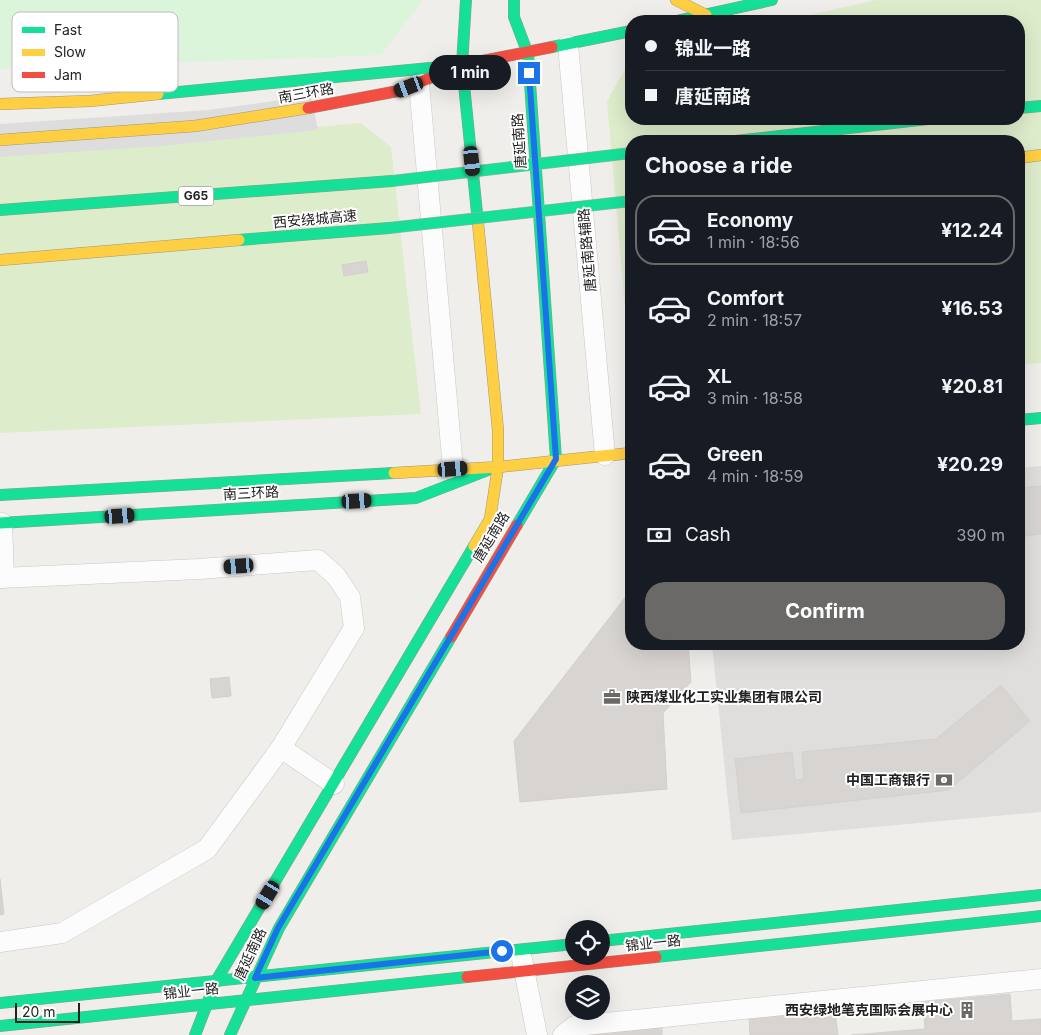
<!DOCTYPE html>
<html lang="en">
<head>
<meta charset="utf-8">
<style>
	:root { --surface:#171b24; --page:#242831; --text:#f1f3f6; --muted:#9ea1a6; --line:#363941; --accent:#6a6968 }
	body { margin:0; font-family:Inter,"Noto Sans SC",sans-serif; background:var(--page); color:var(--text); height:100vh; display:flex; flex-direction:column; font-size:19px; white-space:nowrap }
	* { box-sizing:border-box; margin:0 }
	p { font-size:16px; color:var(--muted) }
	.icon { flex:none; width:28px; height:28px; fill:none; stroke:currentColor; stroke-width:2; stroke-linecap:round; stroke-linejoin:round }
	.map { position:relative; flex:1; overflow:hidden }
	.drawer { position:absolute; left:625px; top:135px; width:400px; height:515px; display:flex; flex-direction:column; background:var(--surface); border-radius:20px; box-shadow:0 5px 20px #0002 }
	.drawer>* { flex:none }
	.hud { position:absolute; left:625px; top:15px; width:400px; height:110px; border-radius:20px; box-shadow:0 5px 20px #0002; display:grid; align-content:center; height:110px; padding:0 20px; background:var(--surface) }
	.buttons { position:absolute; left:565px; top:920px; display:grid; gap:10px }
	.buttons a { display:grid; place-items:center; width:45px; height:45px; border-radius:50%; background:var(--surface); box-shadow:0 5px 20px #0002; font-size:25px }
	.scale { position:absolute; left:15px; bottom:12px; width:65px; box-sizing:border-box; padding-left:5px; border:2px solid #222; border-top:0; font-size:14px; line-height:18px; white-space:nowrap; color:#222; -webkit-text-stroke:4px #fff; paint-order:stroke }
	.end { position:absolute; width:22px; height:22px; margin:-11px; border:6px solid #1a73e8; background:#fff; box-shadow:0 0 0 2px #fff }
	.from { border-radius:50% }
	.bubble { position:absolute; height:35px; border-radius:18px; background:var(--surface); box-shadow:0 5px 20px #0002; font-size:16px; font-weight:700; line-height:35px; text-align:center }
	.car { position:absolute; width:15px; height:30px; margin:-15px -8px; border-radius:6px; box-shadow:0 0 4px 1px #0007; background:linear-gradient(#222 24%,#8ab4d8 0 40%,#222 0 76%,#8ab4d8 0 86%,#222 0) }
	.hud b { display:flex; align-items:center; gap:18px; height:48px; font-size:19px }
	.hud b+b { border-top:1px solid var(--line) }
	.hud i { width:12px; height:12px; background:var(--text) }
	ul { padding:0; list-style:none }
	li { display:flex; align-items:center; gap:15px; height:70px; margin:0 10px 8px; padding:0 10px; border:2px solid transparent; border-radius:20px }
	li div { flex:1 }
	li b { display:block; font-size:19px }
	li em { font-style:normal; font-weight:700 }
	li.active { border-color:var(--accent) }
	li>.icon { width:45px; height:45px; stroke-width:1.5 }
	h2 { padding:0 20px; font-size:22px; line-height:60px }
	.pay { display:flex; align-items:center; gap:12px; height:55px; padding:0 20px; font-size:19px }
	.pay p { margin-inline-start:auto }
	.primary-button { display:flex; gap:10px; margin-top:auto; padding:10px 20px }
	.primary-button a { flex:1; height:58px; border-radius:20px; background:var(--accent); color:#fff; font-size:20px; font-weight:700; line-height:58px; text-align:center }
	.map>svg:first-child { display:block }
</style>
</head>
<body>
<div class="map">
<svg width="1041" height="1035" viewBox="0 0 1041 1035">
	<rect width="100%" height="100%" fill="#f0eeeb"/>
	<path fill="#dfdedc" d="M1041,466V812L732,840L712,644H1019V468Z"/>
	<path fill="#ddeccb" d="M876,0H1041V363L1019,365V141H631V377L607,101L631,59V119H1019V21H783Z
		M361,123L391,147L421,414L0,433V154L117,146Z"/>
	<path fill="#daf5da" d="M0,0H423L381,55L0,69Z"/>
	<path fill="#dedddd" d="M311,96L318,130L162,146L0,157V124L208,110Z"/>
	<path fill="#d7d4d2" stroke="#d3d0cc" d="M366,261L368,272L344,276L342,265Z
		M1041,486V534L1019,537V488Z
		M631,590V644H688L691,682L663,713L667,789L520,802L514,741Z
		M229,677L231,696L212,698L210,679Z
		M1001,685L1030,721L949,790L741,813L735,759L792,752L795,780L804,779L802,752L936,739Z
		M0,879L4,914L0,915Z
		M1010,994L1012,1021L1041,1019V1035H851L925,1029L923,1002Z
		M835,1011L838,1035H750L749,1018Z
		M662,1027V1035H576Z"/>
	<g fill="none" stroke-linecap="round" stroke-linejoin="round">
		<g stroke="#c9c8c7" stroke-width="21">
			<path id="street" d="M568,45L605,455
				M419,83L453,469
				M2,523L4,578
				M0,578L199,569L318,560L336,576L350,597L354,628L281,748L207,849L62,933L0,942
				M281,748L334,784
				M522,959L537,1035
				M563,1035L575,1026L1041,979"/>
		</g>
		<g stroke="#999a82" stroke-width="12">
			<path id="fast" d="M466,0L462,65L478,223
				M514,0V17L528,54L556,459L517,525
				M676,21L772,0
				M552,47L631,31
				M158,94L451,66
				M1019,108L1041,106
				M735,141L928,119
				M0,210L392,181
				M239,240L389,228
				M1019,420L1041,418
				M0,495L394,473
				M0,523L416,498L488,470
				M601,941L1041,895
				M656,957L1041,916
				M0,1003L574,944
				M0,1026L467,977
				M195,1035L216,981L474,546
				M230,1035L279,928L451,637"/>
		</g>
		<g stroke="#999a82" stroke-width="12">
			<path id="slow" d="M676,0L706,15
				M0,104L90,101L158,94
				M0,140L195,126L308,108
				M1019,158L1041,155
				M0,260L239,240
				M394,473L498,467L631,453
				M474,546L490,519L498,467V430L478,223"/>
		</g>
		<g stroke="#999a82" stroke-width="12">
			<path id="jam" d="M308,108L398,91L462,65L552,47
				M451,637L517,525
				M467,977L656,957"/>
		</g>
		<use href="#street" stroke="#fdfcfc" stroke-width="20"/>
		<use href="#fast" stroke="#16e098" stroke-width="11"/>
		<use href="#slow" stroke="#ffcf43" stroke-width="11"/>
		<use href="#jam" stroke="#f24e42" stroke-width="11"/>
		<g stroke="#c5a2ac" stroke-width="12" stroke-linecap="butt">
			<path id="fast-bridge" d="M392,181L631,153
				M389,228L631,201"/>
		</g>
		<use href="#fast-bridge" stroke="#16e098" stroke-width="11"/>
	</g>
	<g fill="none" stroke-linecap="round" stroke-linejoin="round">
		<path stroke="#1a73e8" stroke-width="6" d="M502,951L255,978L278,928L556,459L529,73"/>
	</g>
	<defs>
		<g id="office-bare" transform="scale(1.35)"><path d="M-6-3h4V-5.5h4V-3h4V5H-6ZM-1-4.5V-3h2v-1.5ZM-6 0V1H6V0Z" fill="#6a6968" stroke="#fff" stroke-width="2.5" paint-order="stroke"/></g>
		<g id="bank-bare" transform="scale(1.35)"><path d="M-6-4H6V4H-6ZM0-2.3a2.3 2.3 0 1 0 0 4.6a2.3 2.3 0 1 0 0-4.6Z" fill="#6a6968" stroke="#fff" stroke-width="2.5" paint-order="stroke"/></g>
		<g id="building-bare" transform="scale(1.35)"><path d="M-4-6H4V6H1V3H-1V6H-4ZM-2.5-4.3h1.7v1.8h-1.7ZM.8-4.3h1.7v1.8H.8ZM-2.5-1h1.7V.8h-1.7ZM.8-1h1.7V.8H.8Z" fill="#6a6968" stroke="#fff" stroke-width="2.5" paint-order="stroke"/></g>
	</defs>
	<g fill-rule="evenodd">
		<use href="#office-bare" x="612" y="697"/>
		<use href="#bank-bare" x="944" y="780"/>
		<use href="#building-bare" x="967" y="1010"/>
	</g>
	<g text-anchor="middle" stroke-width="4" stroke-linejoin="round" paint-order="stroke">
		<rect fill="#fff" stroke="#646464" stroke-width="1" x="178.5" y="186.5" width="35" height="19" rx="4"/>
		<g font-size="12" font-weight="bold" fill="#222">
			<text x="196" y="200">G65</text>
		</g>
		<g font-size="14" fill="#222" stroke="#fff">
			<text transform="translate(306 93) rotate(-10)" y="5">南三环路</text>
			<text transform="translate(519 141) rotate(-94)" y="5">唐延南路</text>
			<text transform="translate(315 219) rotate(-5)" y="5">西安绕城高速</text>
			<text transform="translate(587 250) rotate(-95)" y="5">唐延南路辅路</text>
			<text transform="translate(251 493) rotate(-3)" y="5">南三环路</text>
			<text transform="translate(491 537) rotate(-59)" y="5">唐延南路</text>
			<text transform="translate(653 943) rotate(-6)" y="5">锦业一路</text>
			<text transform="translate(250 954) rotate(-65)" y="5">唐延南路</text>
			<text transform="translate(191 991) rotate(-6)" y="5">锦业一路</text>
		</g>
		<g font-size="14" font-weight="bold" fill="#222" stroke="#fff" text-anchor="end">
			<text x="626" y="702" text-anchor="start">陕西煤业化工实业集团有限公司</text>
			<text x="930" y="785">中国工商银行</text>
			<text x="953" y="1015">西安绿地笔克国际会展中心</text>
		</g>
	</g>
	<rect x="12" y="12" width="166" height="80" rx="8" fill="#fff" stroke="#bdbdbd" stroke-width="1"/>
	<rect x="22" y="27" width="23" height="6" fill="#16e098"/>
	<rect x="22" y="49" width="23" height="7" fill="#ffcf43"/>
	<rect x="22" y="72" width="23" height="6" fill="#f24e42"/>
	<g font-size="14" fill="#222">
		<text x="54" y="35">Fast</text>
		<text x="54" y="57">Slow</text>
		<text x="54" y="80">Jam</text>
	</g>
</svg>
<div class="buttons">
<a><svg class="icon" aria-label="locate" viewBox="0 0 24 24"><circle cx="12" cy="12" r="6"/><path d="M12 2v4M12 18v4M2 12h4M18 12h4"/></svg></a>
<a><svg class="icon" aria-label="layers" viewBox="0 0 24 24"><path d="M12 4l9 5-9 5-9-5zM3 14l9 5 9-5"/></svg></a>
</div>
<div class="scale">20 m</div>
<i class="end from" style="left:502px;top:951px"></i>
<i class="end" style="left:529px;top:73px"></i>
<div class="bubble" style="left:429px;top:55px;width:82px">1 min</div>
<i class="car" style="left:409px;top:87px;rotate:249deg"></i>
<i class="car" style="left:472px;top:161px;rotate:174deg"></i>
<i class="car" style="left:453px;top:469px;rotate:86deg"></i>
<i class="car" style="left:357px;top:501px;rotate:87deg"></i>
<i class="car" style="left:120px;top:516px;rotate:86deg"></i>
<i class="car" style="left:239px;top:566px;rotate:266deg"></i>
<i class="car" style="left:268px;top:895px;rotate:211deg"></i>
<div class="hud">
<b><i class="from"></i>锦业一路</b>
<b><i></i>唐延南路</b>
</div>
<section class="drawer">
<h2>Choose a ride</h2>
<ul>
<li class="active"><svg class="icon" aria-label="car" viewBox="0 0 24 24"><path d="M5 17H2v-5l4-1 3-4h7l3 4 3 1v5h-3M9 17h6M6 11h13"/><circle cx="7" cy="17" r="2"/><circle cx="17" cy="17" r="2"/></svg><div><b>Economy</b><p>1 min · 18:56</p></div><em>¥12.24</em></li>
<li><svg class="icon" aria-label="car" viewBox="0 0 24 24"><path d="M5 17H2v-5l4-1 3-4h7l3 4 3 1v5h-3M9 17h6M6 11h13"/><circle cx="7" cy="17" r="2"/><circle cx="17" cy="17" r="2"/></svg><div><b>Comfort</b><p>2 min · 18:57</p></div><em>¥16.53</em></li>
<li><svg class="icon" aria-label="car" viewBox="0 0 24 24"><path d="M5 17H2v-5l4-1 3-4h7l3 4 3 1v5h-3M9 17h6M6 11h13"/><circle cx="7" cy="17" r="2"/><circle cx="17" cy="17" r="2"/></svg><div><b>XL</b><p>3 min · 18:58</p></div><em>¥20.81</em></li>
<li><svg class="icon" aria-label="car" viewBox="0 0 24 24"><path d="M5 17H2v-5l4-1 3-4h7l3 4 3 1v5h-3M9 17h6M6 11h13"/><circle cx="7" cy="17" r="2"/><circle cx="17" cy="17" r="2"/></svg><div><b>Green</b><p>4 min · 18:59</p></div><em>¥20.29</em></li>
</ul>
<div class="pay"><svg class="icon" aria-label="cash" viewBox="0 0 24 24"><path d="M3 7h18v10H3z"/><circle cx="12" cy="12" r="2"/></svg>Cash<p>390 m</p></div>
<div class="primary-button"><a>Confirm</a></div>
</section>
</div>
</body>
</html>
